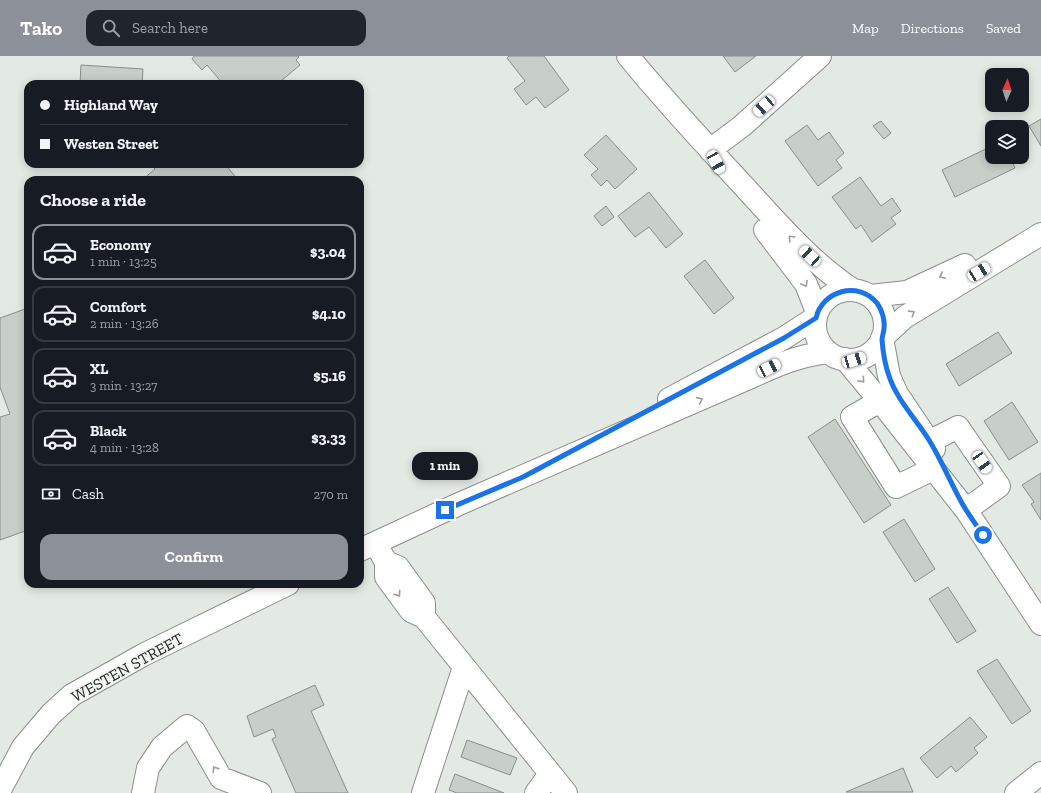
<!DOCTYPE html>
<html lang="en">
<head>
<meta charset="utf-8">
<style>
	:root { --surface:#171b24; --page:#20242c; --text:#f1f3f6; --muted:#9ea1a6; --line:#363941; --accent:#8c9099 }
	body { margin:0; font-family:"Zilla Slab",serif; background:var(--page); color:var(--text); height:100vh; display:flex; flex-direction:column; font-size:15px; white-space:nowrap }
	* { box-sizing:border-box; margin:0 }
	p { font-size:13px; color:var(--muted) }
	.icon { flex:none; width:22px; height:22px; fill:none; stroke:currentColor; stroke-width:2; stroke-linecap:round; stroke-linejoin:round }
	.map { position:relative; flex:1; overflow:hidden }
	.side { position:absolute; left:24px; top:120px; width:340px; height:412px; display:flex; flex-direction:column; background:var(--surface); border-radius:12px; box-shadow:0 2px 10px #0003 }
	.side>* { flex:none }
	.top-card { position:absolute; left:24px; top:24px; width:340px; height:88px; border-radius:12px; box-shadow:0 2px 10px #0003; display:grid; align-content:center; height:88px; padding:0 16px; background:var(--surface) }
	.needle { width:26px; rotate:3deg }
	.tools { position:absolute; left:985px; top:12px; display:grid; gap:8px }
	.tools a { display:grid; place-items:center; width:44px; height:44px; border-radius:8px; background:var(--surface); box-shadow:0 2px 10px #0003; font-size:20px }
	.end { position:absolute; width:18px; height:18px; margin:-9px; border:5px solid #1a73e8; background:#fff; box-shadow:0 0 0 2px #fff }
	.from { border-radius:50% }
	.bubble { position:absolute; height:28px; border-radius:12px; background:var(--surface); box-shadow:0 2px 10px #0003; font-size:13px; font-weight:800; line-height:28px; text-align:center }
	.car { position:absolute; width:12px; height:24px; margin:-12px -6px; border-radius:5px; box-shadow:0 0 3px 1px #0007; background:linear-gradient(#fff 24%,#345 0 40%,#fff 0 76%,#345 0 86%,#fff 0) }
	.top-card b { display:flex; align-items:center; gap:14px; height:38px; font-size:15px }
	.top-card b+b { border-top:1px solid var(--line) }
	.top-card i { width:10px; height:10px; background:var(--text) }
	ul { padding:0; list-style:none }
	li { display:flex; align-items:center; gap:12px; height:56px; margin:0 8px 6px; padding:0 8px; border:2px solid var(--line); border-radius:12px }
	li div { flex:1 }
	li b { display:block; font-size:15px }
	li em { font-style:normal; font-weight:800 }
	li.on { border-color:var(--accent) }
	li>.icon { width:36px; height:36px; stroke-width:1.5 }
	h2 { padding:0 16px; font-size:18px; line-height:48px }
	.pay { display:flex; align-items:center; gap:10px; height:44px; padding:0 16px; font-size:15px }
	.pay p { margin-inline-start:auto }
	.cta { display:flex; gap:8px; margin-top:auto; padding:8px 16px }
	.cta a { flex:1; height:46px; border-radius:12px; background:var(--accent); color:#fff; font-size:16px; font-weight:800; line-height:46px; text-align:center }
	header { display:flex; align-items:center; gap:24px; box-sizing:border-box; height:56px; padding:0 20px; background:var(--accent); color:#fff }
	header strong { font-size:19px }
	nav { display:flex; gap:22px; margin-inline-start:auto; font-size:14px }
	.search { width:280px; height:36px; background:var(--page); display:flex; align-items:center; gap:10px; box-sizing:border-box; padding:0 14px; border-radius:12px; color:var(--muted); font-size:15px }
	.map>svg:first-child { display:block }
</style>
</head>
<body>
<header>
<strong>Tako</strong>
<div class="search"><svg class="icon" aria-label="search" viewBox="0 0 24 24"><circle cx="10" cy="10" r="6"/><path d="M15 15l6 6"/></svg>Search here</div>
<nav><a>Map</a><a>Directions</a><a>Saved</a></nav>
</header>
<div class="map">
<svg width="1041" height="737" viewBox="0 0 1041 737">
	<rect width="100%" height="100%" fill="#e3e9e3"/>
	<path fill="#c8cec8" stroke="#888e88" d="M194,0H298L299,1L296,4L300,9L281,25L282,28H223L207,9L202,14L192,3Z
		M509,0H544L569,34L545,52L536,41L526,49L514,33L525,25L507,2Z
		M723,0H756L735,16Z
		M81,9L143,13L142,28H80Z
		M1041,63V90L1029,70Z
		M881,65L891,77L884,83L873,70Z
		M807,69L818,84L829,76L844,97L836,104L842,112L818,130L785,85Z
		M606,79L637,113L615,133L607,124L601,130L591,119L598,113L584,99Z
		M992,90V101H1010L1015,112L955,141L942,114Z
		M151,108H225L238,124H142L155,113Z
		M860,121L881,150L892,142L901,155L891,162L896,168L872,186L861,169L856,173L832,141Z
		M649,136L683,178L666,192L649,171L635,181L618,160Z
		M606,150L614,161L602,170L594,160Z
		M705,204L734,242L714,258L684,220Z
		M28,252V474L0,484V361L10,358L0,331V262Z
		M998,276L1012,297L959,330L946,308Z
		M1012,346L1038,386L1009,404L984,365Z
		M835,363L891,449L864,467L808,381Z
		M1041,417V464L1031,448L1034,446L1022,429Z
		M904,463L935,513L915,526L883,476Z
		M948,531L976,575L957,587L929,543Z
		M997,603L1031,655L1012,668L977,615Z
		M315,629L324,649L311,655L348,737H296L272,683L276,681L273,673L254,681L247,660Z
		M970,661L987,681L974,692L978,697L956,716L951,710L937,722L920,702Z
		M467,684L517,702L510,719L461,701Z
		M903,712L913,736H846Z
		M455,718L504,737H457L449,734Z"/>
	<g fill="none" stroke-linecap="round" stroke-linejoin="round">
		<g stroke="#898f89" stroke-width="24">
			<path id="minor" d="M628,0C663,43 701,84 739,125C775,164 809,205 853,234
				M710,94L742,70L820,0
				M765,174L806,228L817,256
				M815 269a35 35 0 1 1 70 0a35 35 0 1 1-70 0Z
				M870,240L907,236L965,209
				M882,282L905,261L1041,178
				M882,282L889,320L897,338L934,393
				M845,303L880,345L966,454L1041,568
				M669,343L784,282L815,262
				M880,345L852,361L896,431L933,413
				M917,392L958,371L999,430L966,454
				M375,487L386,506V521L411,555L424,561L566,737
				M360,494L459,448L749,322C777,309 797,300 828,296
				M386,506L398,511L424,547V561
				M0,734L23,691L51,658L72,639L143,599L288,528
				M143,737L148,712L162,691L187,670L194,675L221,722L260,737
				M423,737L464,611
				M536,737L550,718
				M1016,737L1041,717"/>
		</g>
		<use href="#minor" stroke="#fff" stroke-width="22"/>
	</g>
	<defs><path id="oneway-chevron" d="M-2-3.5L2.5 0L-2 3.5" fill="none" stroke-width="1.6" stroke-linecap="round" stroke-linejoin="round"/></defs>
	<g stroke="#9c9e9d">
		<use href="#oneway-chevron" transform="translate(791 182) rotate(-135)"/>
		<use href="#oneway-chevron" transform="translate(942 220) rotate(155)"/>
		<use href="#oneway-chevron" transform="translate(805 228) rotate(61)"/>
		<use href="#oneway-chevron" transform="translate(912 257) rotate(-32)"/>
		<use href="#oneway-chevron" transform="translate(862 324) rotate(49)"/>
		<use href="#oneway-chevron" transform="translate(700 344) rotate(-24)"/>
		<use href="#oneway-chevron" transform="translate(398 538) rotate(55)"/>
		<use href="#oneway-chevron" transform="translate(215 713) rotate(-123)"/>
	</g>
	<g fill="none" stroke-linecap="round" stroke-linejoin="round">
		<path stroke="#1a73e8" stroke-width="5" d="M445,454L523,421L784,282L816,262C822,235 858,224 877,247C882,254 885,264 884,272C884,276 882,280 882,284C883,296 885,309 889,320C897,344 916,363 929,384C942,405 951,428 963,449C969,459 976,469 983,479"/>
	</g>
	<g text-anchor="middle" stroke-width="3.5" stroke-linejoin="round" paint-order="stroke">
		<g font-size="16" fill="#242725" stroke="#f0f6f0">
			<text transform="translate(127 611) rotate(-29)" y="6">WESTEN STREET</text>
		</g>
	</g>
</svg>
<div class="tools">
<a><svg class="needle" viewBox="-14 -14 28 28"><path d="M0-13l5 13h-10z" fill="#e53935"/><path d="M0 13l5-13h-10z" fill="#9ea1a6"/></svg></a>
<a><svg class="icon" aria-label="layers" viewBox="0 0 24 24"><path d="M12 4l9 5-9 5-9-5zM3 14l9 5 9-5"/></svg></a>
</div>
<i class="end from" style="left:983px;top:479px"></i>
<i class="end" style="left:445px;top:454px"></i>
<div class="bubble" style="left:412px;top:396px;width:66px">1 min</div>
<i class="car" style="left:764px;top:50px;rotate:228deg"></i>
<i class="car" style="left:716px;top:106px;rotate:152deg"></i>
<i class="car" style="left:810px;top:200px;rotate:313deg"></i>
<i class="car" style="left:979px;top:216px;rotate:59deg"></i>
<i class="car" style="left:854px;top:304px;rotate:74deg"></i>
<i class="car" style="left:769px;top:312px;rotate:63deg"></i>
<i class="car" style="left:982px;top:406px;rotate:146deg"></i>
<div class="top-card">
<b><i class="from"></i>Highland Way</b>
<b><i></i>Westen Street</b>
</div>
<section class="side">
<h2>Choose a ride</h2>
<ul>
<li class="on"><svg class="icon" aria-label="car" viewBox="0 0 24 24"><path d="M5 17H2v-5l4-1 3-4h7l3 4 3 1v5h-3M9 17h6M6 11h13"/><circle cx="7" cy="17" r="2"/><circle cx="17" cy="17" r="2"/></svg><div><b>Economy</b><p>1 min · 13:25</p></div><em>$3.04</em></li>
<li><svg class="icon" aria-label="car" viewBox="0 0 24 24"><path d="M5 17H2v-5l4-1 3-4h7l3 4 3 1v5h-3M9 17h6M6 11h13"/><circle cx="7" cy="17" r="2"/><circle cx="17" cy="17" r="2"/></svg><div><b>Comfort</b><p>2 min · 13:26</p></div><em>$4.10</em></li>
<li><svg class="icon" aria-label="car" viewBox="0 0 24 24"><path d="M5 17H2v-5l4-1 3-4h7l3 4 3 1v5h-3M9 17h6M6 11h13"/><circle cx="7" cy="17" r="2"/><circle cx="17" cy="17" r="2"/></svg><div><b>XL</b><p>3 min · 13:27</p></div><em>$5.16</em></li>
<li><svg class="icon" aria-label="car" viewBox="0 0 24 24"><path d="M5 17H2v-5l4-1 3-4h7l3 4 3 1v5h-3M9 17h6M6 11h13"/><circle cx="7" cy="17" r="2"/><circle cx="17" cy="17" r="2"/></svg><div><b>Black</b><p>4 min · 13:28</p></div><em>$3.33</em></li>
</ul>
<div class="pay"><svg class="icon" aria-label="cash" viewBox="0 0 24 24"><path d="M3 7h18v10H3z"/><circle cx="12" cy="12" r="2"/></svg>Cash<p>270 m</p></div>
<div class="cta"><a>Confirm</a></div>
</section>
</div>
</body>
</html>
